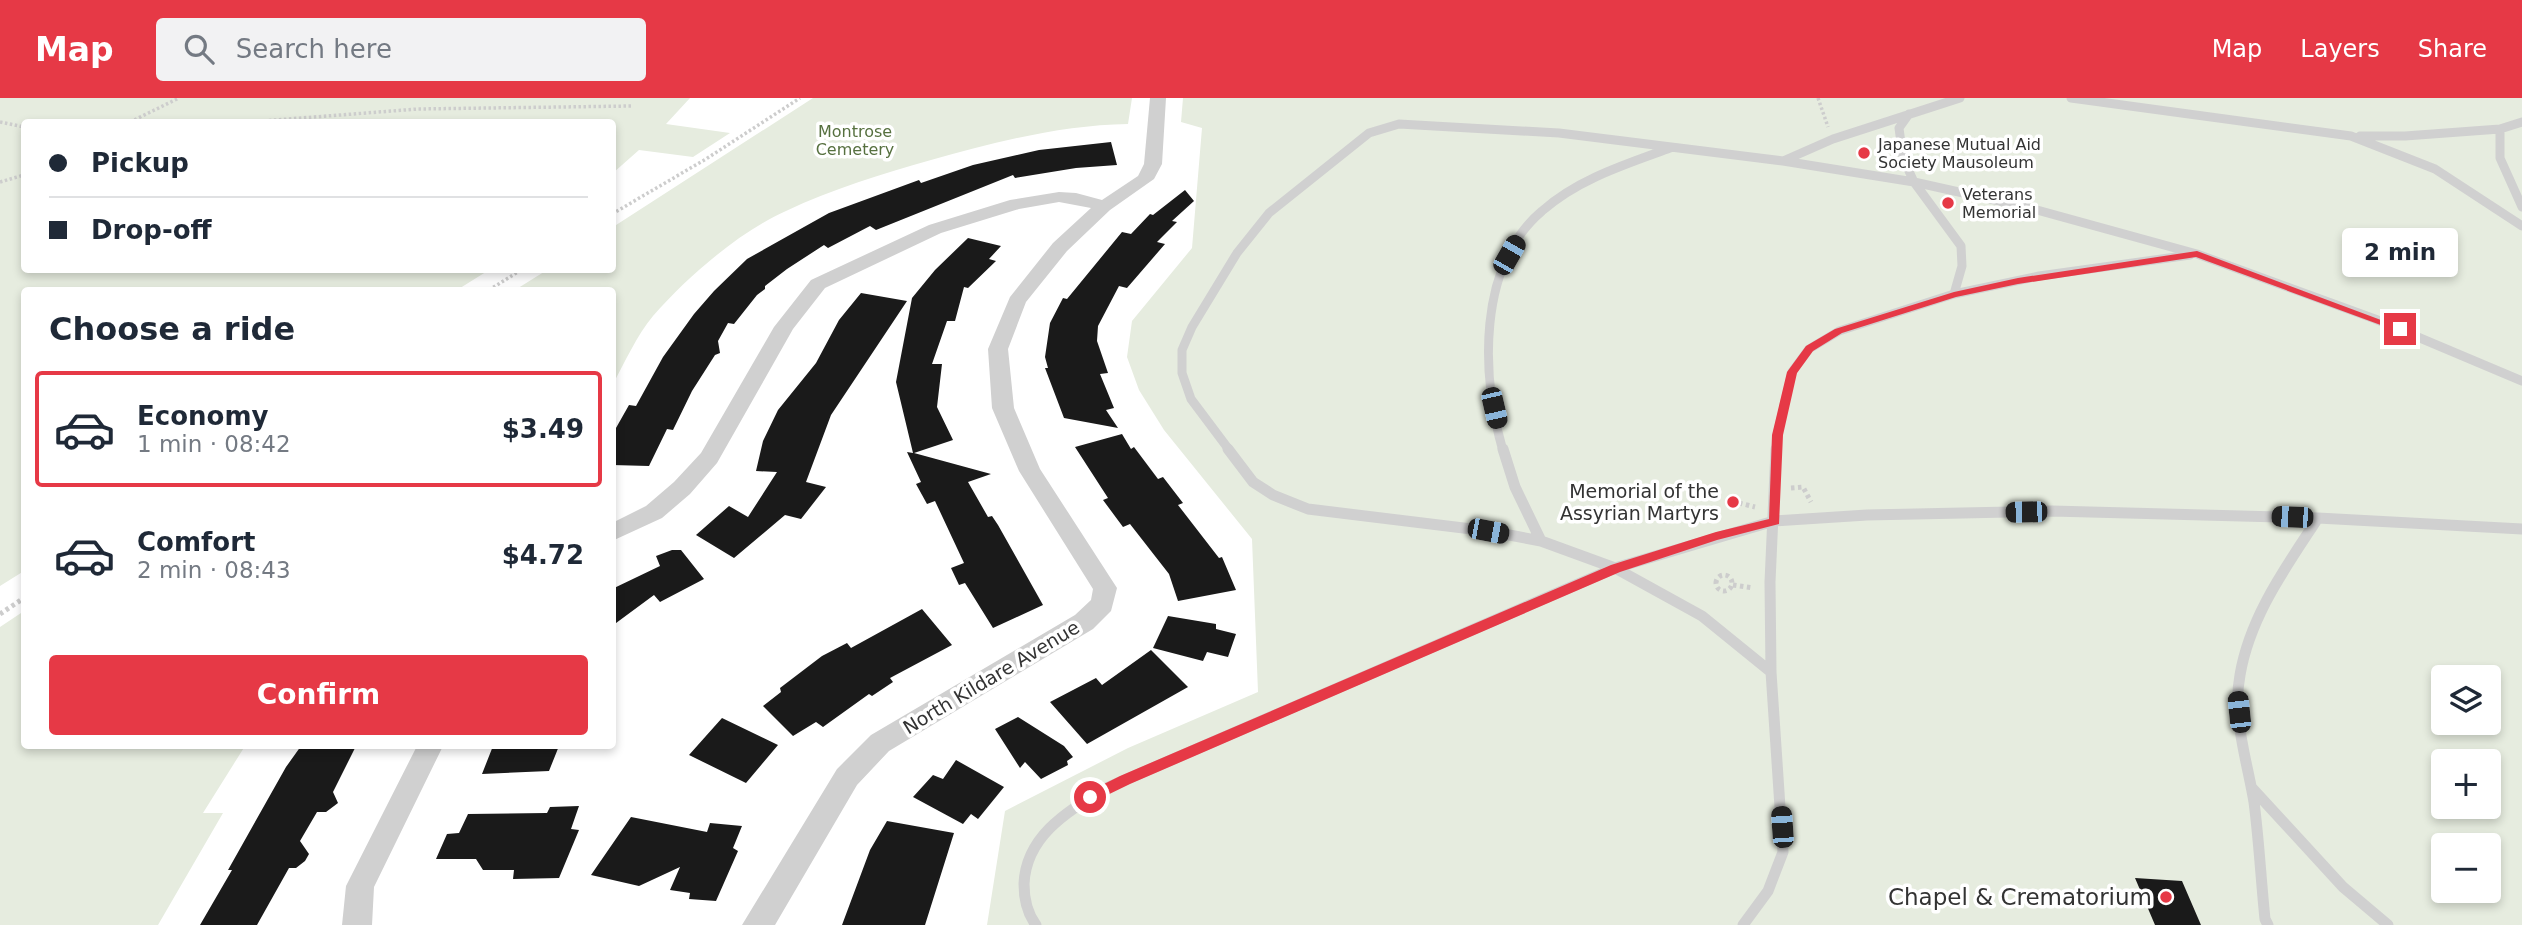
<!DOCTYPE html>
<html lang="en">
<head>
<meta charset="utf-8">
<style>
	:root { --surface:#fff; --page:#f2f2f3; --text:#1f2937; --muted:#747a83; --line:#e0e1e3; --accent:#e63946 }
	body { margin:0; font-family:"DejaVu Sans",sans-serif; background:var(--page); color:var(--text); height:100vh; display:flex; flex-direction:column; font-size:26px; white-space:nowrap }
	* { box-sizing:border-box; margin:0 }
	p { font-size:23px; color:var(--muted) }
	.icon { flex:none; width:38px; height:38px; fill:none; stroke:currentColor; stroke-width:2; stroke-linecap:round; stroke-linejoin:round }
	.map { position:relative; flex:1; overflow:hidden }
	.drawer { position:absolute; left:21px; top:189px; width:595px; height:462px; display:flex; flex-direction:column; background:var(--surface); border-radius:7px; box-shadow:0 4px 10px #0003 }
	.drawer>* { flex:none }
	.guide { position:absolute; left:21px; top:21px; width:595px; height:154px; border-radius:7px; box-shadow:0 4px 10px #0003; display:grid; align-content:center; height:154px; padding:0 28px; background:var(--surface) }
	.controls { position:absolute; left:2431px; top:567px; display:grid; gap:14px }
	.controls a { display:grid; place-items:center; width:70px; height:70px; border-radius:7px; background:var(--surface); box-shadow:0 4px 10px #0003; font-size:35px }
	.end { position:absolute; width:32px; height:32px; margin:-16px; border:9px solid #e63946; background:#fff; box-shadow:0 0 0 4px #fff }
	.from { border-radius:50% }
	.bubble { position:absolute; height:49px; border-radius:7px; background:var(--surface); box-shadow:0 4px 10px #0003; font-size:23px; font-weight:700; line-height:49px; text-align:center }
	.car { position:absolute; width:21px; height:42px; margin:-21px -10px; border-radius:9px; box-shadow:0 0 5px 2px #0007; background:linear-gradient(#222 24%,#8ab4d8 0 40%,#222 0 76%,#8ab4d8 0 86%,#222 0) }
	.guide b { display:flex; align-items:center; gap:24px; height:66px; font-size:26px }
	.guide b+b { border-top:2px solid var(--line) }
	.guide i { width:18px; height:18px; background:var(--text) }
	ul { padding:0; list-style:none }
	li { display:flex; align-items:center; gap:21px; height:116px; margin:0 14px 10px; padding:0 14px; border:4px solid transparent; border-radius:7px }
	li div { flex:1 }
	li b { display:block; font-size:26px }
	li em { font-style:normal; font-weight:700 }
	li.current { border-color:var(--accent) }
	li>.icon { width:63px; height:63px; stroke-width:1.5 }
	h2 { padding:0 28px; font-size:32px; line-height:84px }
	.cta { display:flex; gap:14px; margin-top:auto; padding:14px 28px }
	.cta a { flex:1; height:80px; border-radius:7px; background:var(--accent); color:#fff; font-size:28px; font-weight:700; line-height:80px; text-align:center }
	header { display:flex; align-items:center; gap:42px; box-sizing:border-box; height:98px; padding:0 35px; background:var(--accent); color:#fff }
	header strong { font-size:33px }
	nav { display:flex; gap:38px; margin-inline-start:auto; font-size:24px }
	.search { width:490px; height:63px; background:var(--page); display:flex; align-items:center; gap:18px; box-sizing:border-box; padding:0 24px; border-radius:7px; color:var(--muted); font-size:26px }
	.map>svg:first-child { display:block }
</style>
</head>
<body>
<header>
<strong>Map</strong>
<div class="search"><svg class="icon" aria-label="search" viewBox="0 0 24 24"><circle cx="10" cy="10" r="6"/><path d="M15 15l6 6"/></svg>Search here</div>
<nav><a>Map</a><a>Layers</a><a>Share</a></nav>
</header>
<div class="map">
<svg width="2522" height="827" viewBox="0 0 2522 827">
	<rect width="100%" height="100%" fill="#fff"/>
	<path fill="#e6ecdf" fill-rule="evenodd" d="M0,0H690L666,26L730,35L693,59L639,52L613,75L612,24H24V172H489L457,192H24V473L0,488Z
		M813,0H1132L1128,26C1062,27 995,44 931,62C882,76 832,91 786,113C739,134 687,179 653,218C637,237 625,264 613,286L612,192H515L547,172H612L613,129Z
		M1183,0H2522V827H987L1005,713L1128,650L1258,594L1252,441L1164,332L1139,292L1127,259L1132,223L1192,150L1202,30L1181,24ZM2443,579H2488V625H2443ZM2443,663H2488V709H2443ZM2443,747H2488V793H2443Z
		M24,513V648H245L203,715H223L158,827H0V529Z"/>
	<path fill="#1a1a1a" d="M1111,44L1117,67L1076,70L1015,80L1013,77L876,132L870,128L828,150L824,147L787,171L765,188V191L757,197L734,226L728,225L718,243L720,255L715,257L692,293L673,332L667,331L649,368L612,367V337L629,307L636,308L663,259L694,216L714,193L747,161L829,115L919,82L921,85L973,67L1039,52Z
		M1185,92L1194,103L1172,123L1177,124L1157,144L1165,146L1127,190L1119,188L1098,228L1097,243L1108,275L1100,276L1114,310L1106,312L1118,330L1064,320L1045,270H1048L1045,259L1050,225L1063,200L1067,201L1122,134L1131,136L1150,116L1153,117Z
		M968,140L1001,148L989,161L996,163L968,190L964,189L955,223H947L932,266H942L937,309L953,342L914,355L991,376L968,384L988,419L992,418L998,427L1043,507L993,530L965,485L959,487L951,470L964,465L935,403L927,406L916,386L921,384L907,354L913,355L896,284L912,200L935,172Z
		M861,195L907,203L831,317L806,384L826,389L801,421L785,417L734,460L696,437L729,408L748,419L777,374L756,373L763,343L778,312L816,265L839,222Z
		M1122,336L1131,351L1134,349L1158,381L1163,379L1183,405L1178,407L1219,460L1222,459L1236,492L1178,503L1169,476L1130,426L1123,429L1103,402L1108,400L1075,349Z
		M672,452H681L704,481L660,504L654,497L612,528V491L660,468L656,458Z
		M922,511L952,547L890,580L893,584L872,598L869,596L823,629L816,624L793,638L763,608L781,594L780,590L822,558L847,545L851,550Z
		M1168,518L1216,526V531L1236,536L1228,559L1207,554L1203,563L1153,550Z
		M1151,552L1188,589L1087,646L1050,604L1096,580L1102,587Z
		M1018,619L1064,648L1073,659L1067,663L1068,667L1041,681L1025,664L1020,670L995,631Z
		M722,620L778,647L746,685L689,657Z
		M301,648H356L333,694L338,705L326,714H317L300,743L309,756L305,763L296,770H289L257,827H200L232,772H228L286,669Z
		M493,648H559L549,673L482,676Z
		M956,662L1004,689L978,721L971,716L963,726L913,699L933,677L943,681Z
		M579,708L571,731L579,732L559,780L513,781L514,772H483L476,761H436L447,736L459,735L468,716L547,715L550,709Z
		M631,719L707,734L710,725L742,728L733,750L738,753L716,803L689,801L690,795L670,792L680,769L639,788L591,777Z
		M887,723L954,735L925,827H842L870,752Z
		M2135,780L2182,783L2201,827H2155Z"/>
	<g fill="none" stroke-linecap="round" stroke-linejoin="round">
		<path stroke="#cdcdcd" stroke-width="3.5" stroke-dasharray="2.5 2.5" stroke-linecap="butt" d="M1818,0L1828,29
			M0,24L24,29
			M130,24L179,0
			M249,24L418,11L631,8
			M0,84L24,77
			M612,116L706,61L800,0
			M489,192L521,172"/>
		<path stroke="#cdcdcd" stroke-width="5" stroke-dasharray="3.5 3.5" stroke-linecap="butt" d="M1791,390L1803,389L1811,404
			M1739,405L1755,409
			M1716 485a8 8 0 1 1 16 0a8 8 0 1 1-16 0Z
			M1733,487L1753,490
			M0,516L24,500"/>
		<path stroke="#d0d0d0" stroke-width="9" d="M2071,0L2351,38L2435,71L2522,128
			M1909,16L1899,30L1903,60L1914,84L1961,148L1962,168L1954,196
			M2522,24L2500,31V60L2522,109
			M2360,38H2405L2500,31
			M1783,63L1833,41L1960,0
			M1230,353L1191,301L1182,275V252L1192,229L1237,155L1269,115L1369,35L1399,26L1559,35L1783,63L1914,84L2026,109L2197,156L2375,221L2522,283
			M1503,353C1481,278 1477,168 1542,113C1578,81 1626,66 1670,50
			M1776,353L1777,337L1792,274L1809,251L1839,233L1954,196L2039,178L2190,157"/>
		<path stroke="#d0d0d0" stroke-width="11" d="M1228,351L1253,384L1273,397L1308,411L1488,433L1541,443L1615,470L1702,518L1771,574
			M1503,351L1515,389L1541,443
			M2252,690L2343,789L2388,827
			M1036,827C1027,815 1024,801 1024,786C1026,738 1067,714 1104,691L1615,470L1774,423L1867,417L2052,413L2318,420L2522,431
			M1743,827L1768,793L1783,754L1771,574L1770,484L1776,351
			M2268,827L2265,821C2261,782 2259,743 2254,704C2247,662 2232,619 2240,577C2250,518 2286,469 2318,420"/>
		<path fill="#d0d0d0" fill-rule="evenodd" d="M1150,0H1166L1162,66L1154,81L1110,112L1067,153L1026,204L1008,251L1014,310L1040,371L1117,490L1111,513L1093,531L889,653L857,687L775,827H742L837,671L871,637L1075,517L1091,502L1093,491L1019,373L992,310L988,251L1010,199L1053,145L1091,110L1059,104L1019,111L941,135L825,190L793,231L717,365L690,396L662,420L612,443V425L646,408L674,384L701,355L774,229L811,182L929,127L1010,102L1059,94L1076,95L1102,102L1138,78L1144,66Z
			M417,648H443L374,789L372,827H342L346,788Z"/>
	</g>
	<path fill="#e63946" d="M2197,153L2405,231L2397,233L2196,159L2018,186L1956,199L1842,235L1813,253L1797,275L1783,337L1779,426L1717,442L1620,474L1130,686L1095,703H1086V695L1120,678L1611,467L1716,434L1769,421L1772,337L1787,274L1806,248L1835,231L1954,194L2018,180Z"/>
	<g fill="#e63946" stroke="#fff" stroke-width="2.5">
		<circle cx="1864" cy="55" r="7"/>
		<circle cx="1948" cy="105" r="7"/>
		<circle cx="1733" cy="404" r="7"/>
		<circle cx="2166" cy="799" r="7"/>
	</g>
	<g text-anchor="middle" stroke-width="7" stroke-linejoin="round" paint-order="stroke">
		<g font-size="16" fill="#56703f" stroke="#fff">
			<text x="855" y="39">Montrose<tspan x="855" dy="18">Cemetery</tspan></text>
		</g>
		<g font-size="16" fill="#333" stroke="#fff" text-anchor="start">
			<text x="1878" y="52">Japanese Mutual Aid<tspan x="1878" dy="18">Society Mausoleum</tspan></text>
			<text x="1962" y="102">Veterans<tspan x="1962" dy="18">Memorial</tspan></text>
		</g>
		<g font-size="19" fill="#333" stroke="#fff" text-anchor="end">
			<text x="1719" y="400">Memorial of the<tspan x="1719" dy="22">Assyrian Martyrs</tspan></text>
		</g>
		<g font-size="19" fill="#333" stroke="#fff">
			<text transform="translate(991 579) rotate(-31)" y="7">North Kildare Avenue</text>
		</g>
		<g font-size="23" fill="#333" stroke="#fff" text-anchor="end">
			<text x="2152" y="807">Chapel &amp; Crematorium</text>
		</g>
	</g>
</svg>
<div class="controls">
<a><svg class="icon" aria-label="layers" viewBox="0 0 24 24"><path d="M12 4l9 5-9 5-9-5zM3 14l9 5 9-5"/></svg></a>
<a>+</a>
<a>−</a>
</div>
<i class="end from" style="left:1090px;top:699px"></i>
<i class="end" style="left:2400px;top:231px"></i>
<div class="bubble" style="left:2342px;top:130px;width:116px">2 min</div>
<i class="car" style="left:1509px;top:157px;rotate:30deg"></i>
<i class="car" style="left:1494px;top:310px;rotate:167deg"></i>
<i class="car" style="left:2026px;top:414px;rotate:269deg"></i>
<i class="car" style="left:2292px;top:419px;rotate:272deg"></i>
<i class="car" style="left:1488px;top:433px;rotate:101deg"></i>
<i class="car" style="left:2239px;top:614px;rotate:354deg"></i>
<i class="car" style="left:1782px;top:729px;rotate:356deg"></i>
<div class="guide">
<b><i class="from"></i>Pickup</b>
<b><i></i>Drop-off</b>
</div>
<section class="drawer">
<h2>Choose a ride</h2>
<ul>
<li class="current"><svg class="icon" aria-label="car" viewBox="0 0 24 24"><path d="M5 17H2v-5l4-1 3-4h7l3 4 3 1v5h-3M9 17h6M6 11h13"/><circle cx="7" cy="17" r="2"/><circle cx="17" cy="17" r="2"/></svg><div><b>Economy</b><p>1 min · 08:42</p></div><em>$3.49</em></li>
<li><svg class="icon" aria-label="car" viewBox="0 0 24 24"><path d="M5 17H2v-5l4-1 3-4h7l3 4 3 1v5h-3M9 17h6M6 11h13"/><circle cx="7" cy="17" r="2"/><circle cx="17" cy="17" r="2"/></svg><div><b>Comfort</b><p>2 min · 08:43</p></div><em>$4.72</em></li>
</ul>
<div class="cta"><a>Confirm</a></div>
</section>
</div>
</body>
</html>
